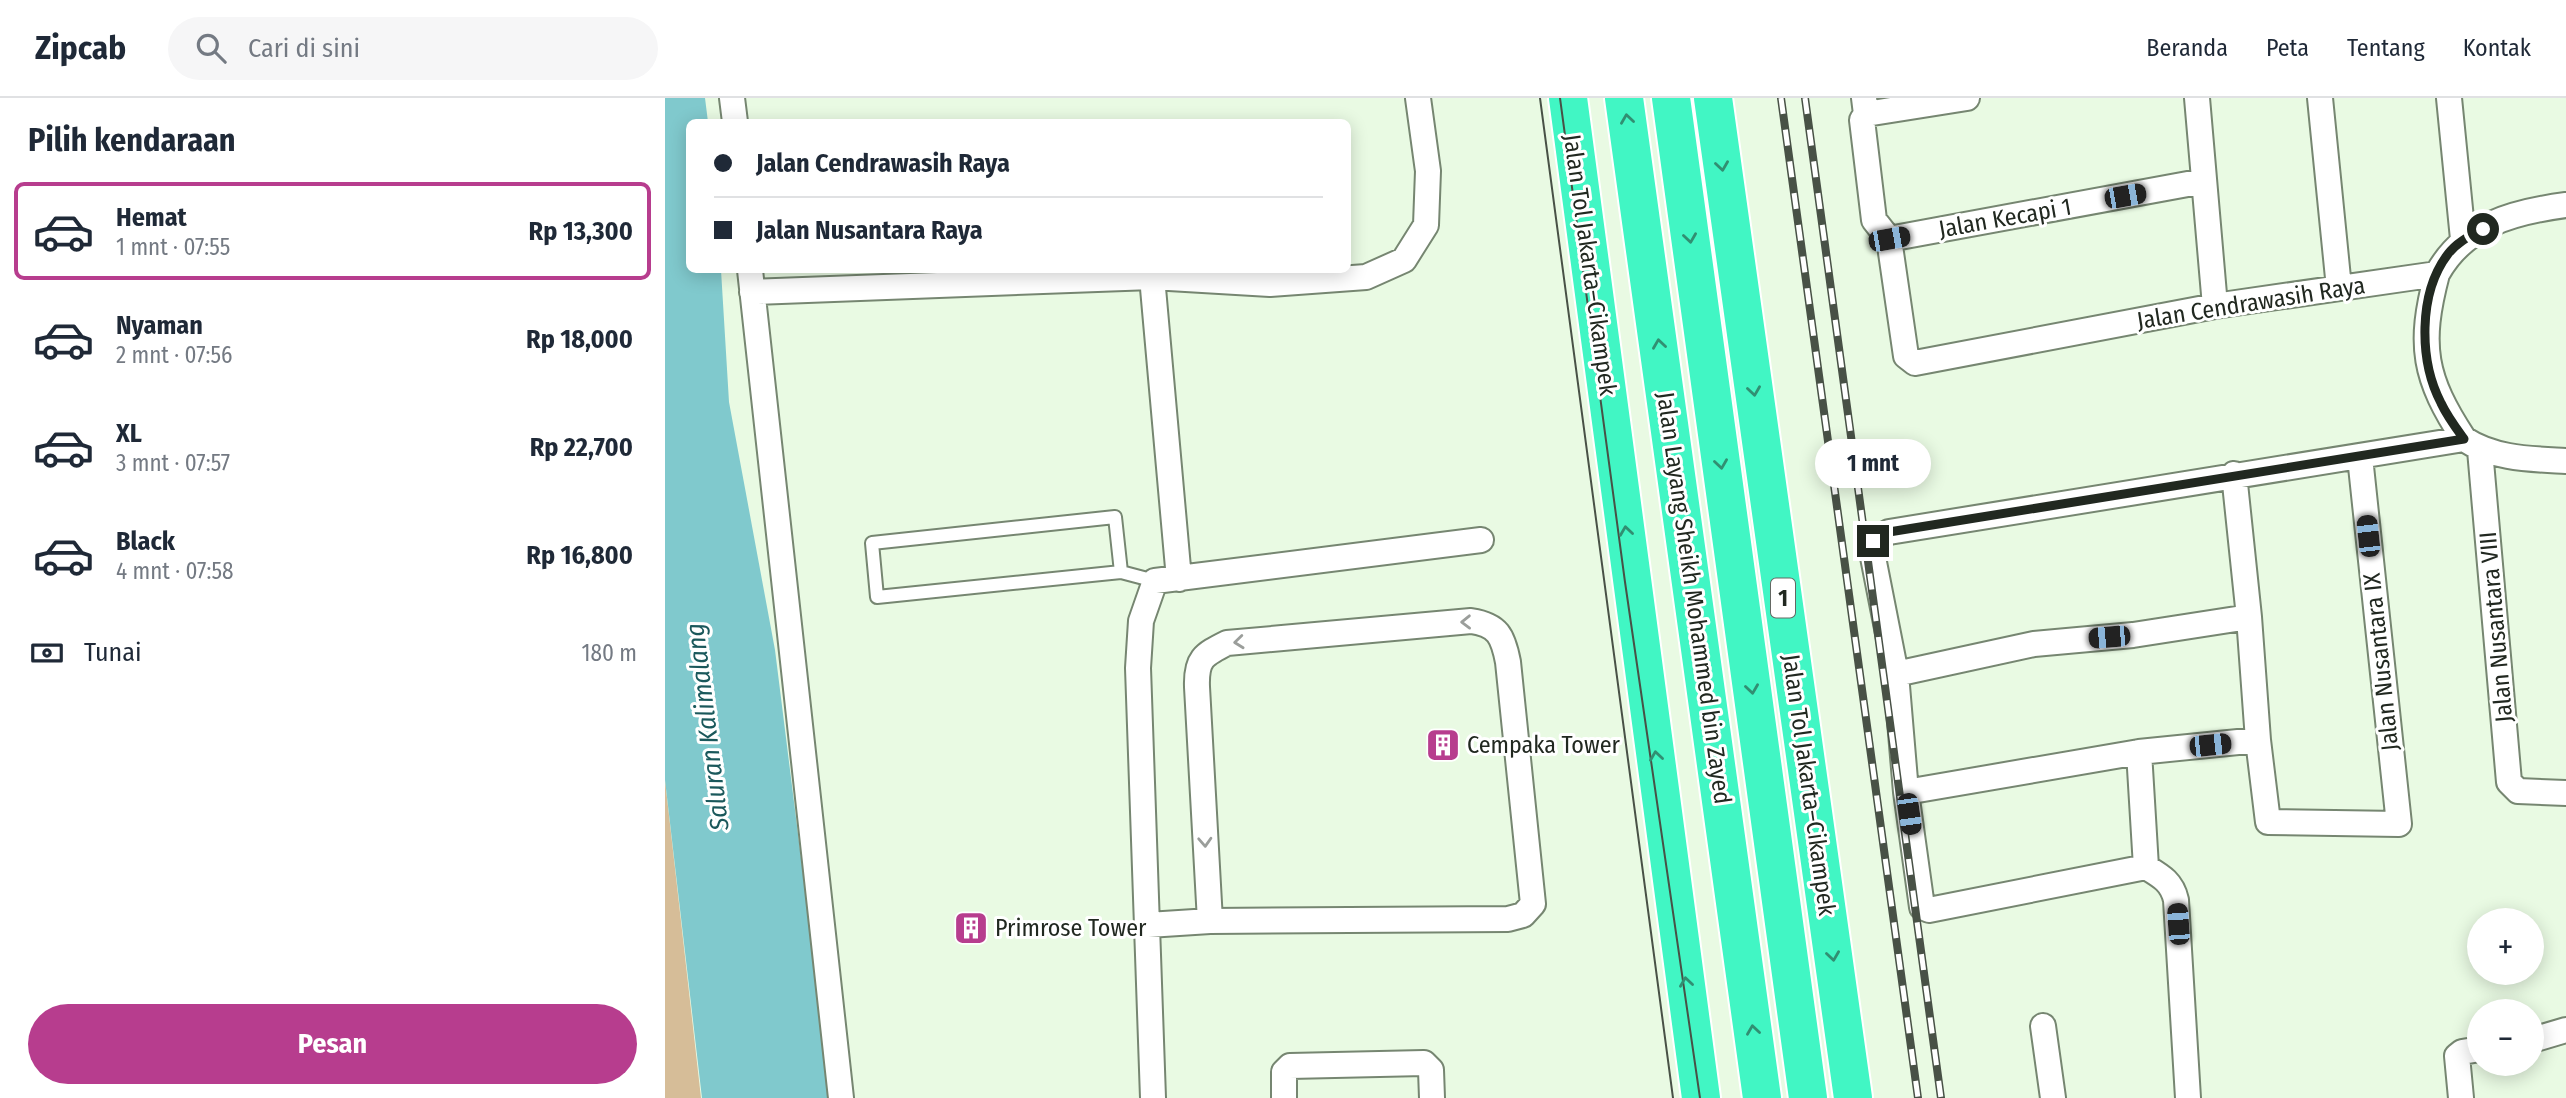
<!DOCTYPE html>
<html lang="id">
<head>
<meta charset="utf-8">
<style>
	:root { --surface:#fff; --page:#f6f6f7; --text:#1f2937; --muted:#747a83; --line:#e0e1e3; --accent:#b73d8e }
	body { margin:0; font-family:"Fira Sans Condensed",sans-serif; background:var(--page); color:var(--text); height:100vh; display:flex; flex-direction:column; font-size:26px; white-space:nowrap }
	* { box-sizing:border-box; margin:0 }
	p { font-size:23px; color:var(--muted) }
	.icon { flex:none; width:38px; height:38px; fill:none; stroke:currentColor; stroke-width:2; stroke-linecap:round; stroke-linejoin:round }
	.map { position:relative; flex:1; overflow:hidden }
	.drawer { display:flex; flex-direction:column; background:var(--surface); width:665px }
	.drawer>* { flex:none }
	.top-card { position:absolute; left:21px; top:21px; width:665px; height:154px; border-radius:10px; box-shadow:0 4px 18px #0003; display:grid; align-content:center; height:154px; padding:0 28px; background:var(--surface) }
	.controls { position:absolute; left:1802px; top:810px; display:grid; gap:14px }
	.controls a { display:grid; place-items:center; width:77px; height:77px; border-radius:50%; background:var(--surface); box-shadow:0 4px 18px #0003; font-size:35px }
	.end { position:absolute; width:32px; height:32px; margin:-16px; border:9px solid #212820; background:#fff; box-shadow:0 0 0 4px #fff }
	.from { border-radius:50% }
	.bubble { position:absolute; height:49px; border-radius:24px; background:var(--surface); box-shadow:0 4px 18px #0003; font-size:23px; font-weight:700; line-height:49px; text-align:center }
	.car { position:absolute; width:21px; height:42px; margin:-21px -10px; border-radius:9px; box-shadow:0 0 5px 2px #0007; background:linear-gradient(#222 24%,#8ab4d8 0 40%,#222 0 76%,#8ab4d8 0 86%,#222 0) }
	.top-card b { display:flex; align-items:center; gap:24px; height:66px; font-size:26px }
	.top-card b+b { border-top:2px solid var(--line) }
	.top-card i { width:18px; height:18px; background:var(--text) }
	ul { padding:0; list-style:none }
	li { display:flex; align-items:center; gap:21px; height:98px; margin:0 14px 10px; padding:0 14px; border:4px solid transparent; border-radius:10px }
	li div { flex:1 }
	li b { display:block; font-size:26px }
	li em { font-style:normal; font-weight:700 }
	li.current { border-color:var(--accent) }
	li>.icon { width:63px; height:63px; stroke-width:1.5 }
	h2 { padding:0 28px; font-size:32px; line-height:84px }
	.pay { display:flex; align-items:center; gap:18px; height:77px; padding:0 28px; font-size:26px }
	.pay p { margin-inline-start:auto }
	.primary-button { display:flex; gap:14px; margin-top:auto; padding:14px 28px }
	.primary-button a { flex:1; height:80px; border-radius:42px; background:var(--accent); color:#fff; font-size:28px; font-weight:700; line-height:80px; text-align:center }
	header { display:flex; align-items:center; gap:42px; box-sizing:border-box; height:98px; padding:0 35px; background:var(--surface); border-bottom:2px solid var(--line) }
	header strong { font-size:33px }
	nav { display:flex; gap:38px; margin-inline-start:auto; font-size:24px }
	.search { width:490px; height:63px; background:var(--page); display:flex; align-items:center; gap:18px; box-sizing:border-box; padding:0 24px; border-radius:38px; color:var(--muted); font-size:26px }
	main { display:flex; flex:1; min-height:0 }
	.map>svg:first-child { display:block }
</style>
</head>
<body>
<header>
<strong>Zipcab</strong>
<div class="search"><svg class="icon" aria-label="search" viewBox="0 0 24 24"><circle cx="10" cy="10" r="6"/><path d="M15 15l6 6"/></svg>Cari di sini</div>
<nav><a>Beranda</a><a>Peta</a><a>Tentang</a><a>Kontak</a></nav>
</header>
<main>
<section class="drawer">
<h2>Pilih kendaraan</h2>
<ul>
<li class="current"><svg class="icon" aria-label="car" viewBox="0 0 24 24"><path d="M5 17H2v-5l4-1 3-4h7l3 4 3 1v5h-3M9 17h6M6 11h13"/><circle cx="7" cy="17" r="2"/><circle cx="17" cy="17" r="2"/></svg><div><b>Hemat</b><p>1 mnt · 07:55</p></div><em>Rp 13,300</em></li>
<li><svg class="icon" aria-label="car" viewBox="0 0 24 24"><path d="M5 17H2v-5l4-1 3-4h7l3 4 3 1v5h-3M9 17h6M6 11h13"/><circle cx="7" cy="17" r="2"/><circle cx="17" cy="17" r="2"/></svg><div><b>Nyaman</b><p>2 mnt · 07:56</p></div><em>Rp 18,000</em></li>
<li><svg class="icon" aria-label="car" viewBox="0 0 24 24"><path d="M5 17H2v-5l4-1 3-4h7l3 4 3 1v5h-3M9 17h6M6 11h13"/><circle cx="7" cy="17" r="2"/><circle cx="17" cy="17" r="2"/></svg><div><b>XL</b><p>3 mnt · 07:57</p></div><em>Rp 22,700</em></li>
<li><svg class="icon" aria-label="car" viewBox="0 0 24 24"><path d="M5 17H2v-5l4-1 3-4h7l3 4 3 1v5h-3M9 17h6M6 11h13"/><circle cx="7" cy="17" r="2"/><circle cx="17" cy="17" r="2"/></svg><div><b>Black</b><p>4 mnt · 07:58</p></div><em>Rp 16,800</em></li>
</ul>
<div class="pay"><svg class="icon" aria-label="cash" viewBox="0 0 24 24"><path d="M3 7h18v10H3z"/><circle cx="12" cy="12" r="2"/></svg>Tunai<p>180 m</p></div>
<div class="primary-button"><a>Pesan</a></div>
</section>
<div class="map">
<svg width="1901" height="1000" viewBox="0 0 1901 1000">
	<rect width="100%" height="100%" fill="#e9fae3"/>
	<path fill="#d6bd98" d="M0,682L36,1000H0Z"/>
	<path fill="#80c9cd" d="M0,0H40L43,24H24V172H56L64,304L110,552L166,1000H37L0,682Z"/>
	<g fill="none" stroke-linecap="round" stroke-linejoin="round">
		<g stroke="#768671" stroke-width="16">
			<path id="service" d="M456,474L450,419L207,445L212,499L456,474L490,483"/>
		</g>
		<g stroke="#768671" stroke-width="28">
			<path id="minor" d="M67,0L70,24
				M1199,0L1201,16L1197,22L1209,122L1224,141L1241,258L1250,265L1550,208L1772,176C1799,127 1848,114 1901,107
				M1532,0L1550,208
				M1655,0L1674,190
				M1784,0L1798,141
				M1201,16L1302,0
				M1224,141L1539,83
				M85,172L176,1000
				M1772,176C1753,248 1759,280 1799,341
				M487,179L514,481
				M87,194L487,179L605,186L701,179L739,162L761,127L763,73L753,0
				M1815,352L1844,684L1853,693L1901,695
				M1569,376L1584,519L1593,642L1603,724L1734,726L1695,359
				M1584,519L1468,537L1369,546L1231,576L1206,449L1208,443L1224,434L1799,341C1829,361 1866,361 1901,363
				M1231,576L1241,694L1257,809L1264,812L1481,769C1496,778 1507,784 1511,802L1523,1000
				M1474,654L1481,769
				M1241,694L1474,654L1593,642
				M483,827L545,823L843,821L858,817L868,806L843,564C838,538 833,527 806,523L562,545C538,557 531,561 532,589L545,823
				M1378,928L1388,1000
				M1867,942L1901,932
				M488,1000L473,570L476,523L490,483L816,442
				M619,1000V974L625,968L759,965L766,972L767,1000
				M1796,1000L1792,958L1797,954L1815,951"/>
		</g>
		<g stroke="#fff" stroke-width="42">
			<path id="motorway" d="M903,0L1036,1000
				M959,0L1097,1000
				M1006,0L1143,1000
				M1048,0L1188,1000"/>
		</g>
		<use href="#service" stroke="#fff" stroke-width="12"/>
		<use href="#minor" stroke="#fff" stroke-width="24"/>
		<use href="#motorway" stroke="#41f6c4" stroke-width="38"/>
		<path stroke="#485146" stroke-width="2" d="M875,0L1008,1000
			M895,0L960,484L1035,1000"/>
		<g stroke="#485146" stroke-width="8">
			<path id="rail" d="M1116,0L1253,1000
				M1140,0L1276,1000"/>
		</g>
		<use href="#rail" stroke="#fff" stroke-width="5" stroke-dasharray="16" stroke-linecap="butt"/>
	</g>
	<defs><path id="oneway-chevron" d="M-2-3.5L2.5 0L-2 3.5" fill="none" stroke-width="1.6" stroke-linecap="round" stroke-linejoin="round" transform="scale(1.75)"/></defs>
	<g stroke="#318f72">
		<use href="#oneway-chevron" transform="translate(962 21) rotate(-98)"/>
		<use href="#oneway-chevron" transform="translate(1057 68) rotate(82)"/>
		<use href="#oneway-chevron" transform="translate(1025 140) rotate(82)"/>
		<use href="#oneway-chevron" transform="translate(994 246) rotate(-98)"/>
		<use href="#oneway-chevron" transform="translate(1089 293) rotate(82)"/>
		<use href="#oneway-chevron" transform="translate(1056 366) rotate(82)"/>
		<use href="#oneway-chevron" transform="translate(961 433) rotate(-98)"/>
		<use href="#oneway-chevron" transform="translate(1087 591) rotate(82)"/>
		<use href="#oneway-chevron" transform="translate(991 658) rotate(-98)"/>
		<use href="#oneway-chevron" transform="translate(1168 858) rotate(82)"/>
		<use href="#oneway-chevron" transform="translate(1021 884) rotate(-98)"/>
		<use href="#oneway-chevron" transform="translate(1088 932) rotate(-98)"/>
	</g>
	<g stroke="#9b9e9b">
		<use href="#oneway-chevron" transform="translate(801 524) rotate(179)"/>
		<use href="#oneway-chevron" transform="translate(574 544) rotate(174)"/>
		<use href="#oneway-chevron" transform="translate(540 744) rotate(87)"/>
	</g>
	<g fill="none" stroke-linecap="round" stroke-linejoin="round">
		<path stroke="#212820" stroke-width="9" d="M1208,443L1224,434L1799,341C1791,330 1782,318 1776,305C1754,263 1753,195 1783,156C1792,144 1805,138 1818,131"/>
	</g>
	<defs>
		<g id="building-square" transform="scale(1.75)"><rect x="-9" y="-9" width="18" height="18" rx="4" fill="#b73d8e" stroke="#fff"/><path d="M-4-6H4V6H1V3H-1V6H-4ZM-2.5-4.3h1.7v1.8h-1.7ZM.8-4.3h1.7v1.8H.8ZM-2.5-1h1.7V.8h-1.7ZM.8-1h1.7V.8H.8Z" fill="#fff"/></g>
	</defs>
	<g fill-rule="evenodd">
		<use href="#building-square" x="778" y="647"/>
		<use href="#building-square" x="306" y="830"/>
	</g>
	<g text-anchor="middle" stroke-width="6" stroke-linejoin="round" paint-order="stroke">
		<rect fill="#fff" stroke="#646863" stroke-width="2" x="1106" y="480.5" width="24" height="39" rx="5"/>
		<g font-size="23" font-weight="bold" fill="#212820">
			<text x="1118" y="508">1</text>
		</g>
		<g font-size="24" fill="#212820" stroke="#fff">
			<text transform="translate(1340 120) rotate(-10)" y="8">Jalan Kecapi 1</text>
			<text transform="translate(925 167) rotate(82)" y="8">Jalan Tol Jakarta–Cikampek</text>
			<text transform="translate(1586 205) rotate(-9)" y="8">Jalan Cendrawasih Raya</text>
			<text transform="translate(1029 500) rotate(82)" y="8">Jalan Layang Sheikh Mohammed bin Zayed</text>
			<text transform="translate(1831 529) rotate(-95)" y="8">Jalan Nusantara VIII</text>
			<text transform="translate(1716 564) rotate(-96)" y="8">Jalan Nusantara IX</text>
			<text transform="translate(1144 687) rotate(82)" y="8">Jalan Tol Jakarta–Cikampek</text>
		</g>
		<g font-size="24" fill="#212820" stroke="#fff" text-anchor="start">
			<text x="802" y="655">Cempaka Tower</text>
			<text x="330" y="838">Primrose Tower</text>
		</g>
		<g font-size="26" font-style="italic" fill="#1a585b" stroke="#fff">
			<text transform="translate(42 629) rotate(-97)" y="9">Saluran Kalimalang</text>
		</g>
	</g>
</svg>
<div class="controls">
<a>+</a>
<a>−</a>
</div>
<i class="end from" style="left:1818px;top:131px"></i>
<i class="end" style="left:1208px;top:443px"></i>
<div class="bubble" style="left:1150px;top:341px;width:116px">1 mnt</div>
<i class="car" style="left:1460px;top:98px;rotate:80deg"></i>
<i class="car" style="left:1224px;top:141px;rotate:80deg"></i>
<i class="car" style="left:1703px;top:438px;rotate:354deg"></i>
<i class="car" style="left:1444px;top:539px;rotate:265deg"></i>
<i class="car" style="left:1545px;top:647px;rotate:84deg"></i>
<i class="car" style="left:1244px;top:716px;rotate:172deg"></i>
<i class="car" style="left:1513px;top:826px;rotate:356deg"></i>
<div class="top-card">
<b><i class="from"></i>Jalan Cendrawasih Raya</b>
<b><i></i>Jalan Nusantara Raya</b>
</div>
</div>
</main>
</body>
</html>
